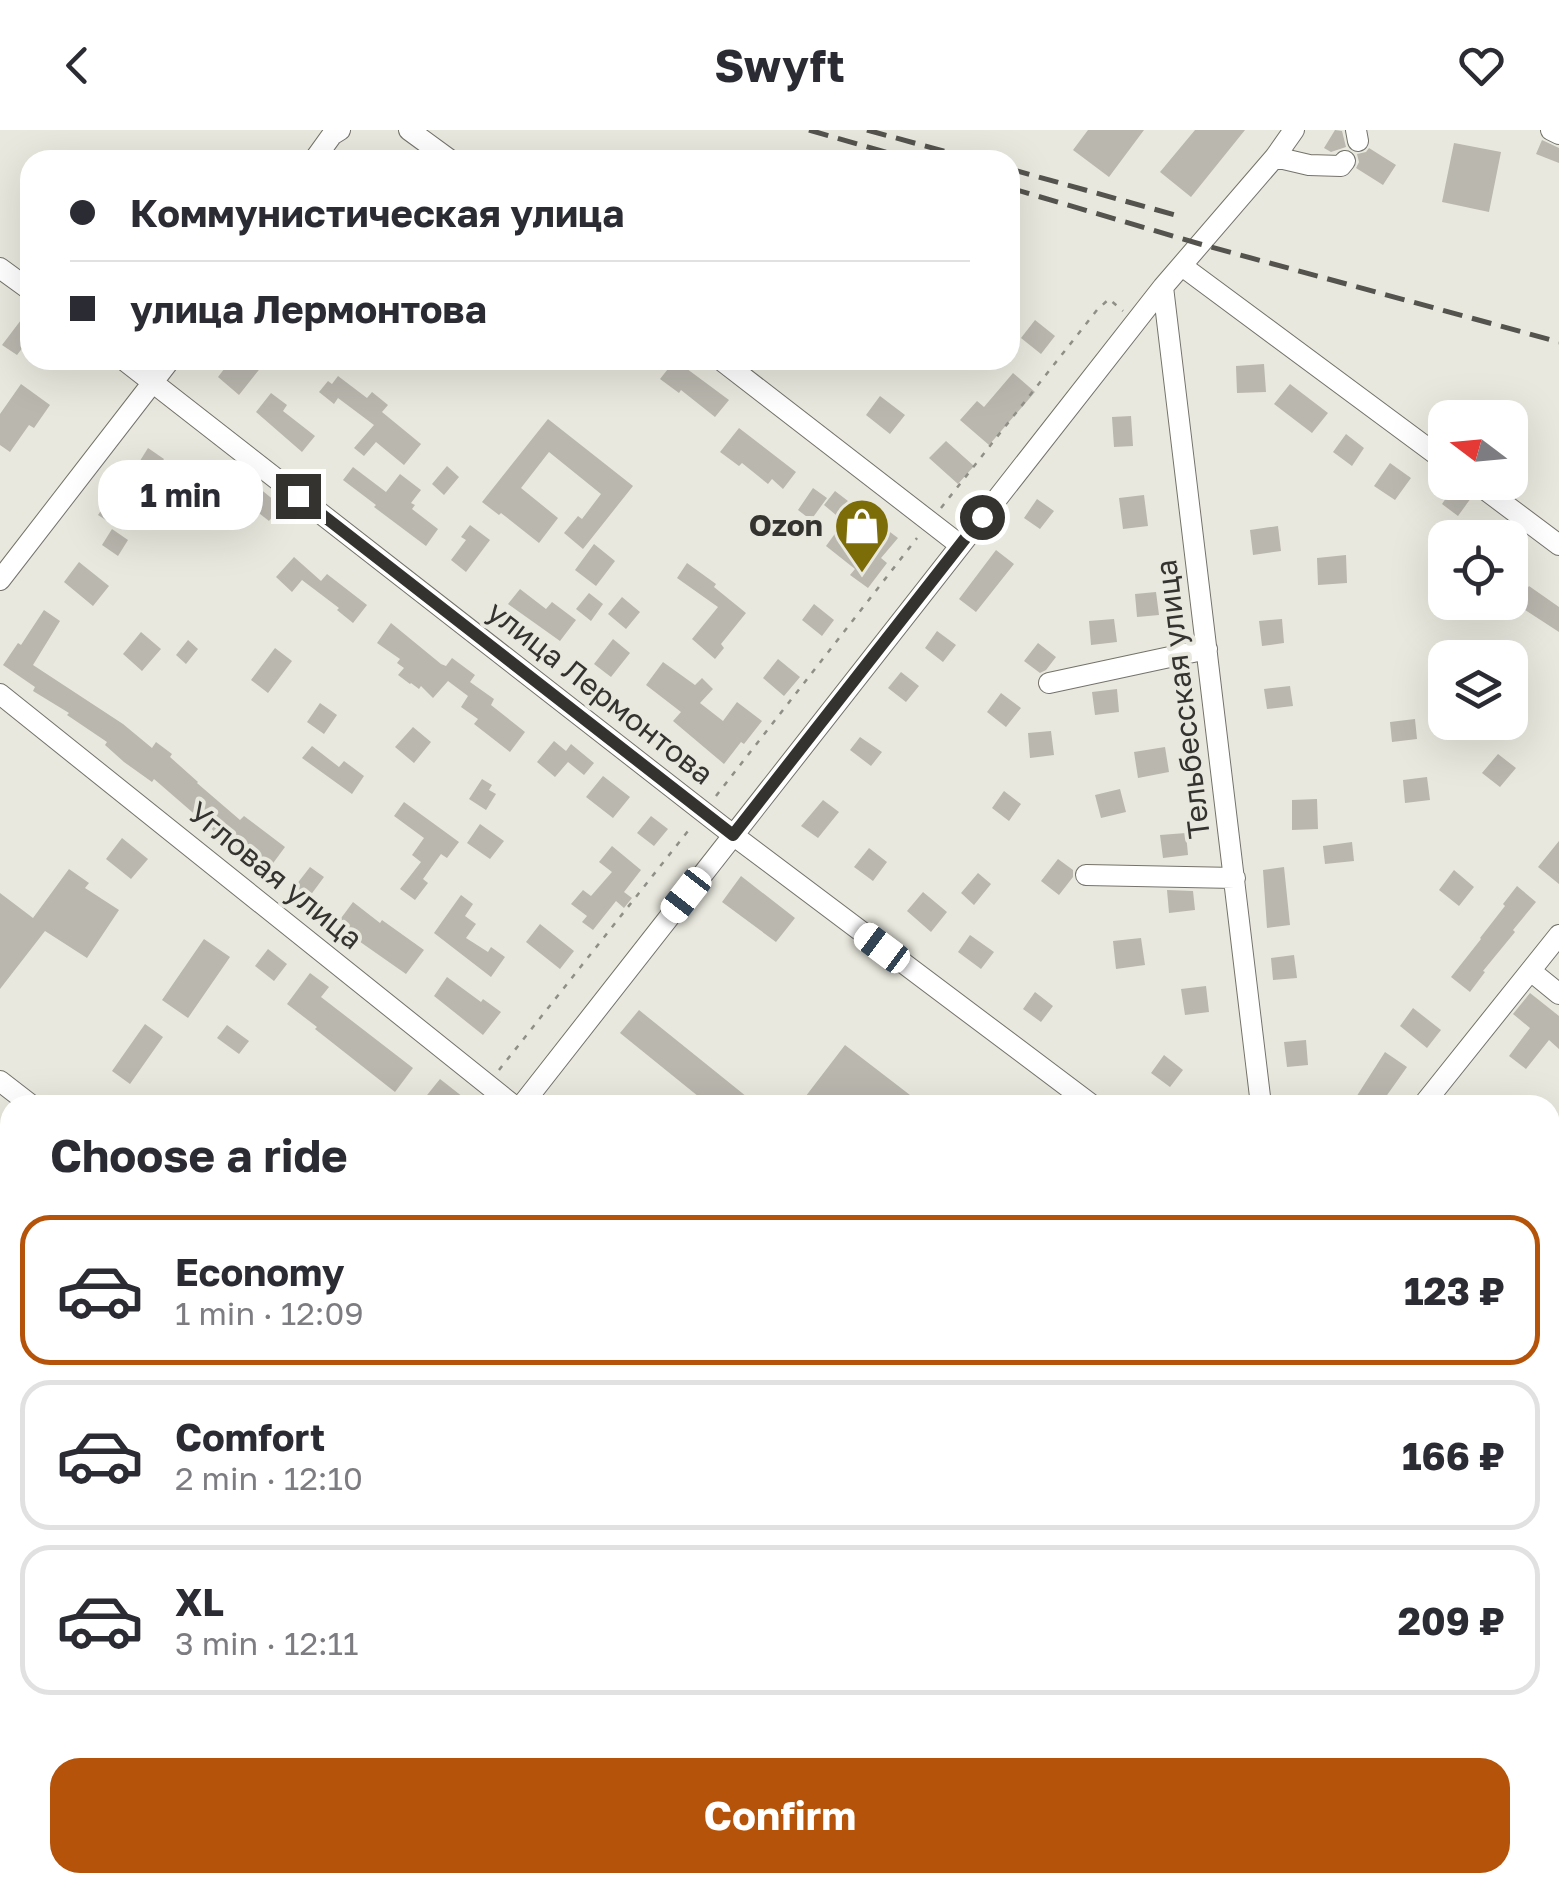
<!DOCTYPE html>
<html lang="en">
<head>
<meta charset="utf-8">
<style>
	:root { --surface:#fff; --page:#f2f2f3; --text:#2b2b33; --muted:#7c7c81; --line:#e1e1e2; --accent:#b45309 }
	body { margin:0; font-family:"Golos Text",sans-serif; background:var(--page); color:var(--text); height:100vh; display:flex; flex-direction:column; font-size:38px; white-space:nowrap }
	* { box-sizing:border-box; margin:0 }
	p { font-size:32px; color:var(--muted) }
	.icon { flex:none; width:55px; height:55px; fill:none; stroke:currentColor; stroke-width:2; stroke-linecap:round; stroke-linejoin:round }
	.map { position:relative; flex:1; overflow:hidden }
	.panel { position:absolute; left:0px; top:965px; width:1560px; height:798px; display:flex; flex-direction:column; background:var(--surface); border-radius:30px 30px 0 0; box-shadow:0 10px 40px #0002 }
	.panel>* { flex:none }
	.guide { position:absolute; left:20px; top:20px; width:1000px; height:220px; border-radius:30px; box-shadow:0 10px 40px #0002; display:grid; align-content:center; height:220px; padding:0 50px; background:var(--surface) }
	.needle { width:65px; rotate:286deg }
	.fabs { position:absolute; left:1428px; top:270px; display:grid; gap:20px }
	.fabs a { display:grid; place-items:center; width:100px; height:100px; border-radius:20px; background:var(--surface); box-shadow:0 10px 40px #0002; font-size:50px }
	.end { position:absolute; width:45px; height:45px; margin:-22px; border:12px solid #34332f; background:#fff; box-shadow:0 0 0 5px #fff }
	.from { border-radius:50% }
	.bubble { position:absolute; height:70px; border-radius:30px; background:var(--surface); box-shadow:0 10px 40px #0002; font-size:32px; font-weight:700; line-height:70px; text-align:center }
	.car { position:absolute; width:30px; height:60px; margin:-30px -15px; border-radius:12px; box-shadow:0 0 8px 2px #0007; background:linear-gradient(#fff 24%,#345 0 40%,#fff 0 76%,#345 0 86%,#fff 0) }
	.guide b { display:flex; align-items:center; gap:35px; height:95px; font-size:38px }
	.guide b+b { border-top:2px solid var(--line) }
	.guide i { width:25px; height:25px; background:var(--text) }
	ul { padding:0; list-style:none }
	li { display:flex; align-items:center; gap:30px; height:150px; margin:0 20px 15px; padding:0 30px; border:5px solid var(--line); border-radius:30px }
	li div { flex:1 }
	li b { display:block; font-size:38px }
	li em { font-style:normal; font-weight:700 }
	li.selected { border-color:var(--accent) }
	li>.icon { width:90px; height:90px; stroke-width:1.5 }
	h2 { padding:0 50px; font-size:45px; line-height:120px }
	.action { display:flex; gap:20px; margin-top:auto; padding:20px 50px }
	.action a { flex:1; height:115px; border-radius:30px; background:var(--accent); color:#fff; font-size:40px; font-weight:700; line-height:115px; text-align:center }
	header { display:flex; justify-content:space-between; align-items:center; height:130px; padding:0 50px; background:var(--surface); font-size:45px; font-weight:700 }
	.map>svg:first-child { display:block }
</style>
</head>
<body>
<header><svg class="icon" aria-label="back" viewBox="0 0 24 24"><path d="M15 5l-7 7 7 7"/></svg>Swyft<svg class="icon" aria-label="heart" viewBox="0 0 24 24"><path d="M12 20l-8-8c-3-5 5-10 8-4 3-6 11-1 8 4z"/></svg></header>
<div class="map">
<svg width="1559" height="1762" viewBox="0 0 1559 1762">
	<rect width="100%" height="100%" fill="#e9e8de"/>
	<path fill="#b9b7ae" d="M1088,0H1144L1109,47L1073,20Z
		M1195,0H1245L1191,67L1160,42Z
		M1335,0L1342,1L1346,17L1331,22L1324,18Z
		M1542,10L1559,18V33L1536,24Z
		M1454,13L1501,22L1489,82L1442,72Z
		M1369,18L1396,35L1383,55L1356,38L1359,32L1357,24L1366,22Z
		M21,190L30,198V208L17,225L2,215Z
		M1035,190L1055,206L1041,224L1021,208Z
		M231,230H255L262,236L239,265L218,247Z
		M675,230L729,270L715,287L681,260L679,263L660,249Z
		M1264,234L1266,262L1237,263L1236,236Z
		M1013,243L1035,262L989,315L960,290L977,271L984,277Z
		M338,246L367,268L372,262L388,275L382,282L421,314L404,335L376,312L364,326L354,318L374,295L338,268L334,274L319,262L328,251L332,254Z
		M21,254L50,275L34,298L29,295L10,322L0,315V284Z
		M1290,254L1328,283L1312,303L1274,274Z
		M271,263L287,275L283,281L315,306L302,322L256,282Z
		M880,266L905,285L890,304L866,285Z
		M1131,286L1133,316L1114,317L1112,287Z
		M548,289L633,356L583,419L564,403L578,386L582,389L601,364L549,322L521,358L558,388L539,413L501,383L499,385L482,372Z
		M739,298L796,342L783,359L772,349L768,354L742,333L739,336L720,322Z
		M1346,304L1364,318L1352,336L1333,322Z
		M946,311L974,336L958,354L929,328Z
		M148,318L164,329L154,344L138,334Z
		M225,330L281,376L269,391L231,361L229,363L210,348Z
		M1390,333L1411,348L1395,370L1374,356Z
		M447,336L459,347L444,365L432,354Z
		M353,337L386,362L400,344L421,360L411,373L415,375L412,379L438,399L426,416L374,377L376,375L343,350Z
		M1454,356L1471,368L1458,386L1442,374Z
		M813,358L827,368L811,390L798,380Z
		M835,361L848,371L836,385L824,375Z
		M1144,365L1148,396L1123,399L1119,368Z
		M1037,369L1054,381L1040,399L1024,388Z
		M108,370L125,380L115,396L98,385Z
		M845,390L875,413L886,399L898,408L881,428L887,433L868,458L850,445L855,439L826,416Z
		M470,395L490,410L466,442L451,430L466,410L461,407Z
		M1278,396L1281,421L1253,425L1250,400Z
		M112,399L128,410L118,426L102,415Z
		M594,414L615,431L596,456L575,440Z
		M996,420L1014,434L976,482L959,469Z
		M1346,425L1347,453L1318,455L1317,428Z
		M294,427L321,451L327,444L367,475L353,493L337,480L339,478L302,450L292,462L276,447Z
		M79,432L109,456L93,476L64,452Z
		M687,433L716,454L714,457L746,483L721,514L724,518L715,529L692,509L718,477L677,448Z
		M1529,456L1559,477V502L1516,474Z
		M520,459L546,479L552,472L576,490L560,511L508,474Z
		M1156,462L1159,485L1137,487L1135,464Z
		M589,463L603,474L591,491L576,479Z
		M622,467L640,482L626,499L608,484Z
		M814,474L834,490L822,506L802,490Z
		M44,480L60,491L33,535L123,594L152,618L156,612L172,624L170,627L198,652L197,653L240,690L244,686L285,717L268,740L215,699L214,701L154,649L152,652L124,632L105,615L107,612L67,585L69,583L33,561L35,557L3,535L18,513L21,515Z
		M1114,489L1117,512L1091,515L1089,491Z
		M1282,489L1284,513L1262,516L1259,491Z
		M391,493L441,534L446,536L452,528L475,545L470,552L494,569L491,575L525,602L510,622L474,594L478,589L461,577L468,566L448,551L433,568L421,556L419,559L411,553L410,554L398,545L404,538L397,533L400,529L377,513Z
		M937,501L956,515L943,532L925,518Z
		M141,502L161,519L142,541L123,524Z
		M613,509L630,523L611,547L594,534Z
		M188,510L198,519L186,534L176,525Z
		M1038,513L1056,527L1046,540L1040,543L1024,531Z
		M275,518L292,531L268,563L251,550Z
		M778,529L800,547L784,566L763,548Z
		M663,532L695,555L702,548L713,559L700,573L723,591L737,572L762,591L744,614L741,612L724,634L673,591L681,582L646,555Z
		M901,542L919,556L906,572L888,558Z
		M1290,556L1293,576L1267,579L1264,559Z
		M1117,559L1119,582L1095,585L1092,562Z
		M1001,563L1021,578L1006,597L987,582Z
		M320,573L337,585L324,604L307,592Z
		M1415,589L1417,609L1392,612L1390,592Z
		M413,597L431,612L414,633L395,617Z
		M1051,601L1054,625L1030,628L1028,603Z
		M860,607L882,622L871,636L850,620Z
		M554,611L566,621L571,614L594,633L584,645L568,632L555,647L537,632Z
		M312,616L339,637L344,631L364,646L352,664L302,628Z
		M1165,617L1169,642L1138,648L1134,622Z
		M1498,624L1516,638L1500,657L1482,643Z
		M603,646L630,667L613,688L586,667Z
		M1427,647L1430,670L1405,673L1403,650Z
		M482,649L492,655L489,660L496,664L486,680L469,669Z
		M1120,659L1126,682L1101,688L1095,665Z
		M1004,661L1021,674L1009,691L992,678Z
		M1317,669L1318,699L1292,700V670Z
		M823,670L839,682L818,708L801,696Z
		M404,672L459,712L447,728L441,724L423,749L428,753L415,770L400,759L421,732L412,725L424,708L394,686Z
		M651,686L668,699L654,716L637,703Z
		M480,694L504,711L490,729L467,713Z
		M1186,703L1188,725L1163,728L1160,705Z
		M122,708L148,729L131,749L106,729Z
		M1559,711V754L1538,737Z
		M1352,712L1354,731L1325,734L1323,716Z
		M612,716L641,740L624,762L632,768L624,778L616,771L593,800L582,792L587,786L571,774L583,760L591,766L612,742L599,732Z
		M869,718L887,732L873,751L854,737Z
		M1058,729L1073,740V747L1059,765L1041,751Z
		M310,737L324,747L307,770L293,759Z
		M1284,737L1290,795L1267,798L1263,740Z
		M69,739L89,753L85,758L119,780L87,828L45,801L0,859V763L33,788Z
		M1454,740L1474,757L1459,776L1439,760Z
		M978,743L991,754L974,775L961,763Z
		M741,746L795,788L776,812L722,772Z
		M1517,756L1536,772L1513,800L1515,802L1483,841L1485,842L1470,862L1451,847L1481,809L1480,808L1505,776L1503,774Z
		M1167,760L1193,761L1195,780L1169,783Z
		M923,762L947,782L931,802L907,781Z
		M461,765L473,774L465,786L476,794L466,808L488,822L491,817L505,827L491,847L434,803Z
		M353,772L380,793L382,790L424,820L406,844L336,795Z
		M540,794L574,821L560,839L526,812Z
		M970,805L994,822L981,839L958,822Z
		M1141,808L1145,835L1116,839L1113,811Z
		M204,809L230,827L188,888L162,870Z
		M268,819L287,834L274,851L255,836Z
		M1294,825L1297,848L1273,850L1271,828Z
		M310,843L329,857L321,867L413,938L395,962L315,899L317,897L287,874Z
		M447,847L481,872L483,869L501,882L483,905L434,866Z
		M1206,856L1209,882L1185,885L1181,859Z
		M1035,862L1053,876L1041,892L1023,879Z
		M1530,863L1559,886V919L1549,910L1526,939L1509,926L1530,898L1513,884Z
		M1413,878L1441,900L1427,918L1400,896Z
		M639,880L757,975H709L620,903Z
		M145,894L163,907L130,954L112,941Z
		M227,895L249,911L239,924L217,908Z
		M1306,910L1308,935L1287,937L1284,912Z
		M845,915L923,975H799Z
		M1385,922L1407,937L1380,975H1351Z
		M1164,925L1183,940L1170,957L1151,943Z
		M440,949L463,967L457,975H419Z"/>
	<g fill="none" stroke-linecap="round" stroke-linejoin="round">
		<g stroke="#74726a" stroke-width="22">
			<path id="minor" d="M409,0L450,30
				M1356,0L1358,11
				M1551,0L1559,4
				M1275,27L1309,35L1341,36L1345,31
				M314,30L332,5L340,0
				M1182,136L1445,331
				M0,138L30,160
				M1163,157L1261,975
				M124,230L733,705L1092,975
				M721,230L960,415
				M1475,352L1559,415
				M0,450L170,230
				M1049,553L1207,519
				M0,564L513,975
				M1086,745L1235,748
				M1532,842L1559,864
				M0,951L31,975
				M522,975L1163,157L1275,27L1294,0
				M1423,975L1559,805
				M0,1111L10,1119
				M1550,1569L1559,1557
				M0,1605L10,1613
				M0,1641L10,1629
				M190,1752L202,1762
				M536,1752L548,1762
				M921,1752L933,1762
				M1107,1752L1119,1762
				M1338,1752L1339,1762
				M1529,1752L1542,1762
				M366,1762L375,1752
				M948,1762L955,1752"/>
		</g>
		<path stroke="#8f8e87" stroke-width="2.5" stroke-dasharray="5 8" stroke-linecap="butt" d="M941,378L1097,180L1109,169L1123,181
			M716,666L917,408
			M499,940L692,696
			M1048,1752L1060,1762"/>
		<use href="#minor" stroke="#fff" stroke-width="20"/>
		<path stroke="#54534e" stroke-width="5" stroke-dasharray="20 10" stroke-linecap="butt" d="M809,0L913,30
			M867,0L976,30
			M1010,39L1175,85
			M1010,58L1200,114L1559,212"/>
	</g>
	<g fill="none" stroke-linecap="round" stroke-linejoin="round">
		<path stroke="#34332f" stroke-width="12" d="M298,366L733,705L982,387"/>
	</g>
	<defs>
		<g id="shop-pin" transform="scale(2.875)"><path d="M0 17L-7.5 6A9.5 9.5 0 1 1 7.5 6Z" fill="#7c6d08" stroke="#e9e8de"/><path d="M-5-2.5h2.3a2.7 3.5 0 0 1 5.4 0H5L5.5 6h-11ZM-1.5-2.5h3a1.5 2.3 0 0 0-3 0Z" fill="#fff"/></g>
	</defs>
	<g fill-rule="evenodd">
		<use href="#shop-pin" x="862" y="396"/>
	</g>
	<g text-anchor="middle" stroke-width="8" stroke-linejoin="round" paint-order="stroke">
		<g font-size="30" font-weight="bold" fill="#34332f" stroke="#e9e8de" text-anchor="end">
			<text x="823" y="406">Ozon</text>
		</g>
		<g font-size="30" fill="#34332f" stroke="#e9e8de">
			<text transform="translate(600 563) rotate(38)" y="10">улица Лермонтова</text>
			<text transform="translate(1183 569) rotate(-97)" y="10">Тельбесская улица</text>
			<text transform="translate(275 746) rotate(39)" y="10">Угловая улица</text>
		</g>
	</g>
</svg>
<div class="fabs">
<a><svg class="needle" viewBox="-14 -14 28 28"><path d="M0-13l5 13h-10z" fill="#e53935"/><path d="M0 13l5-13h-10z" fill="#7c7c81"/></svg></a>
<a><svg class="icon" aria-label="locate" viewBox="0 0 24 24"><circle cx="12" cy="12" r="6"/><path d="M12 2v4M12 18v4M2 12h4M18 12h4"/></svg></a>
<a><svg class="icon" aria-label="layers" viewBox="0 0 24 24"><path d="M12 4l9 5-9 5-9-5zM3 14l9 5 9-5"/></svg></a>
</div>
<i class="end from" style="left:982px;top:387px"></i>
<i class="end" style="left:298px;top:366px"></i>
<div class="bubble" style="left:98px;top:330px;width:165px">1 min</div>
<i class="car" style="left:686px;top:765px;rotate:218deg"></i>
<i class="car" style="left:882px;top:818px;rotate:307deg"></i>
<div class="guide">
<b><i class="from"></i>Коммунистическая улица</b>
<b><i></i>улица Лермонтова</b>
</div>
<section class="panel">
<h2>Choose a ride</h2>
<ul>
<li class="selected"><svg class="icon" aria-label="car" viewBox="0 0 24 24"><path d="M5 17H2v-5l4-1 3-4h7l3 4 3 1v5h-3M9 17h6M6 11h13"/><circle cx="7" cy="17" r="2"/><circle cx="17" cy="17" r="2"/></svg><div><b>Economy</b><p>1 min · 12:09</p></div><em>123 ₽</em></li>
<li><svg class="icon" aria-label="car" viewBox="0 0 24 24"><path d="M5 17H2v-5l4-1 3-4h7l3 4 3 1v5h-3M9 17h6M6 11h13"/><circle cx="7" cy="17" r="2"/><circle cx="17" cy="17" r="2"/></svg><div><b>Comfort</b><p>2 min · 12:10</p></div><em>166 ₽</em></li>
<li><svg class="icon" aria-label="car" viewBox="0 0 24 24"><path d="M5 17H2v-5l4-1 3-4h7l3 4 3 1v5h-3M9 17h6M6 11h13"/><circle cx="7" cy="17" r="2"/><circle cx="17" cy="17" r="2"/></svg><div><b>XL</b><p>3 min · 12:11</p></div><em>209 ₽</em></li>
</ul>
<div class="action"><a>Confirm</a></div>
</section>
</div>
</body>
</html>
